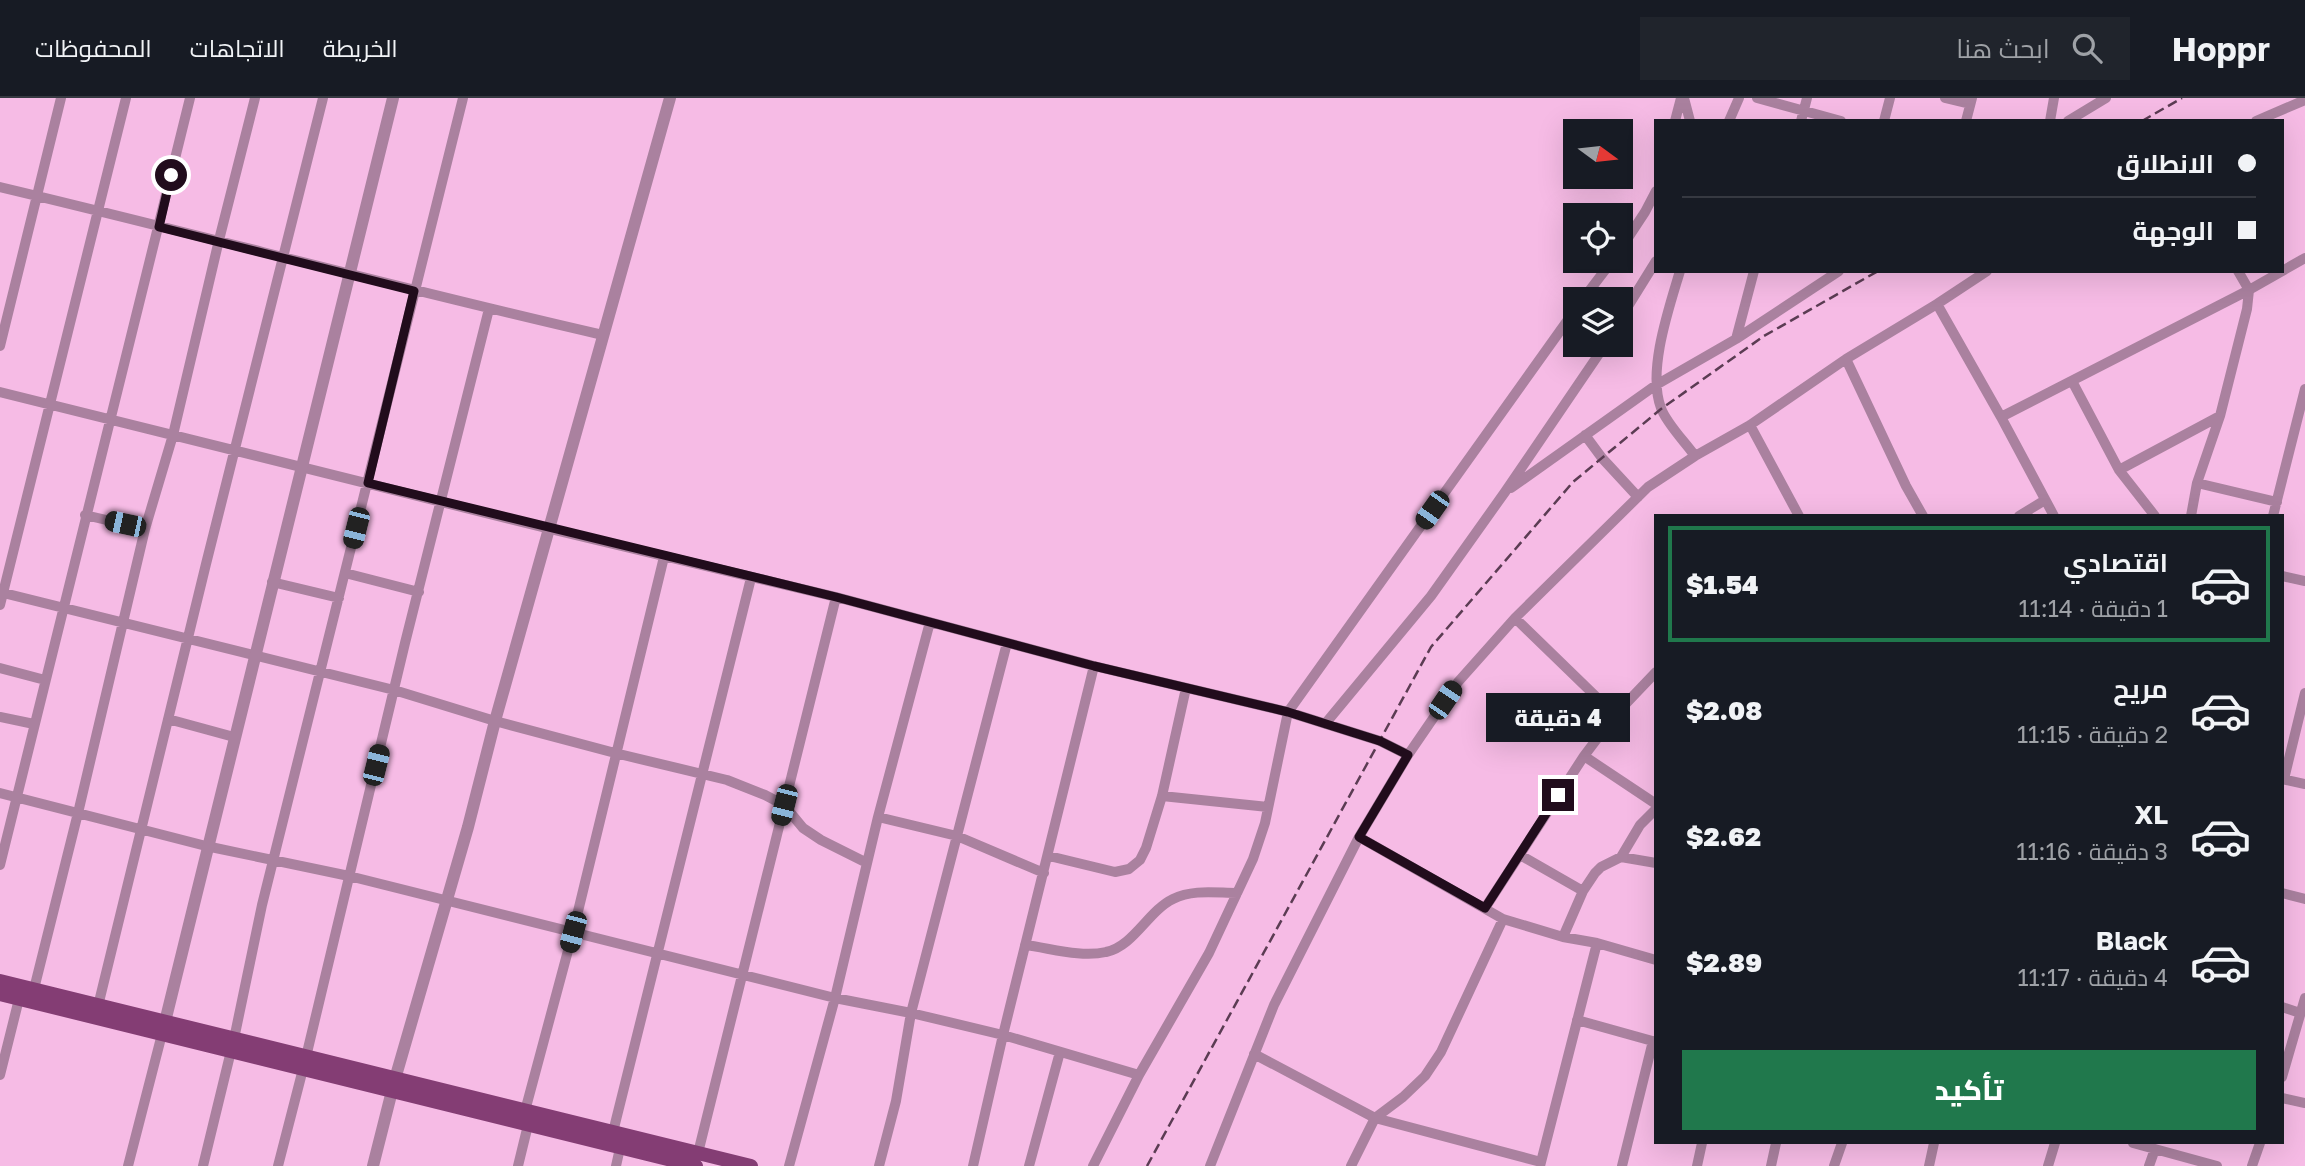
<!DOCTYPE html>
<html lang="ar">
<head>
<meta charset="utf-8">
<style>
	:root { --surface:#171b24; --page:#20242c; --text:#f1f3f6; --muted:#9ea1a6; --line:#363941; --accent:#20784c }
	body { margin:0; font-family:"Golos Text",Cairo,sans-serif; background:var(--page); color:var(--text); direction:rtl; height:100vh; display:flex; flex-direction:column; font-size:26px; white-space:nowrap }
	* { box-sizing:border-box; margin:0 }
	p { font-size:23px; color:var(--muted) }
	.icon { flex:none; width:38px; height:38px; fill:none; stroke:currentColor; stroke-width:2; stroke-linecap:round; stroke-linejoin:round }
	.map { position:relative; flex:1; overflow:hidden; direction:ltr }
	.sheet { position:absolute; left:1654px; top:416px; width:630px; height:630px; display:flex; flex-direction:column; background:var(--surface); border-radius:0px; box-shadow:0 7px 28px #0002; direction:rtl }
	.sheet>* { flex:none }
	.guide { position:absolute; left:1654px; top:21px; width:630px; height:154px; border-radius:0px; box-shadow:0 7px 28px #0002; direction:rtl; display:grid; align-content:center; height:154px; padding:0 28px; background:var(--surface) }
	.needle { width:46px; rotate:105deg }
	.buttons { position:absolute; left:1563px; top:21px; display:grid; gap:14px }
	.buttons a { display:grid; place-items:center; width:70px; height:70px; border-radius:0px; background:var(--surface); box-shadow:0 7px 28px #0002; font-size:35px }
	.end { position:absolute; width:32px; height:32px; margin:-16px; border:9px solid #210c1c; background:#fff; box-shadow:0 0 0 4px #fff }
	.from { border-radius:50% }
	.bubble { position:absolute; height:49px; border-radius:0px; background:var(--surface); box-shadow:0 7px 28px #0002; font-size:23px; font-weight:800; line-height:49px; text-align:center; direction:rtl }
	.car { position:absolute; width:21px; height:42px; margin:-21px -10px; border-radius:9px; box-shadow:0 0 5px 2px #0007; background:linear-gradient(#222 24%,#8ab4d8 0 40%,#222 0 76%,#8ab4d8 0 86%,#222 0) }
	.guide b { display:flex; align-items:center; gap:24px; height:66px; font-size:26px }
	.guide b+b { border-top:2px solid var(--line) }
	.guide i { width:18px; height:18px; background:var(--text) }
	ul { padding:12px 0 0; list-style:none }
	li { display:flex; align-items:center; gap:21px; height:116px; margin:0 14px 10px; padding:0 14px; border:4px solid transparent; border-radius:0px }
	li div { flex:1 }
	li b { display:block; font-size:26px }
	li em { font-style:normal; font-weight:800 }
	li.on { border-color:var(--accent) }
	li>.icon { width:63px; height:63px; stroke-width:1.5 }
	.primary-button { display:flex; gap:14px; margin-top:auto; padding:14px 28px }
	.primary-button a { flex:1; height:80px; border-radius:0px; background:var(--accent); color:#fff; font-size:28px; font-weight:800; line-height:80px; text-align:center }
	header { display:flex; align-items:center; gap:42px; box-sizing:border-box; height:98px; padding:0 35px; background:var(--surface); border-bottom:2px solid var(--line) }
	header strong { font-size:33px }
	nav { display:flex; gap:38px; margin-inline-start:auto; font-size:24px }
	.search { width:490px; height:63px; background:var(--page); display:flex; align-items:center; gap:18px; box-sizing:border-box; padding:0 24px; border-radius:0px; color:var(--muted); font-size:26px }
	.map>svg:first-child { display:block }
</style>
</head>
<body>
<header>
<strong>Hoppr</strong>
<div class="search"><svg class="icon" aria-label="search" viewBox="0 0 24 24"><circle cx="10" cy="10" r="6"/><path d="M15 15l6 6"/></svg>ابحث هنا</div>
<nav><a>الخريطة</a><a>الاتجاهات</a><a>المحفوظات</a></nav>
</header>
<div class="map">
<svg width="2305" height="1068" viewBox="0 0 2305 1068">
	<rect width="100%" height="100%" fill="#f6bbe5"/>
	<g fill="none" stroke-linecap="round" stroke-linejoin="round">
		<path stroke="#aa819f" stroke-width="10" d="M1684,0L1690,23
			M1757,0L1841,23
			M1945,0L1970,6
			M1675,23L1681,0
			M1729,23L1739,0
			M1801,23L1807,0
			M1884,23L1890,0
			M1966,23L1972,0
			M2050,23L2054,0
			M2068,23L2106,0
			M2256,23L2305,2
			M0,89C202,137 401,191 603,237
			M1620,152L1645,114L1656,93
			M1680,173C1669,210 1647,273 1661,310C1666,325 1686,345 1695,358
			M1583,201L1612,163
			M1937,206L2001,319L2054,418
			M1620,221L1656,163
			M1736,241L1754,173
			M0,248L61,0
			M1846,261L1906,388L1923,418
			M2072,283L2119,372L2155,418
			M0,294L550,431L836,499L1094,568L1288,614L1380,643L1408,657
			M2001,319L2249,192L2305,160
			M1750,327L1799,418
			M1585,337L1602,360L1638,399
			M2119,372L2220,318
			M2197,385L2277,404
			M1511,390L1656,287L1736,241L1839,173
			M85,417L145,431
			M2019,418L2045,402
			M2191,418L2197,385L2220,318L2247,211L2249,192L2238,173
			M2273,418L2305,291
			M345,475L419,494
			M2282,478L2305,483
			M272,484L339,500
			M0,494L394,592L495,623L615,655L727,682L765,697L784,707L803,730L821,742L867,765
			M0,507L126,0
			M1515,520L1615,617
			M1007,545L911,915L1003,937L1139,977
			M0,570L45,582
			M0,619L34,626
			M168,621L234,639
			M1325,626L1431,498L1505,394L1605,247
			M1584,658L1656,706
			M2282,681L2305,686
			M2284,681L2305,595
			M0,695L206,748L349,778L835,900L911,915L896,1003L879,1068
			M1162,698L1268,709
			M878,719L957,738L1044,775
			M1359,739L1503,821L1563,839L1597,845L1656,862
			M1520,757L1583,793
			M1049,758L1115,774L1129,771L1140,762L1146,750L1162,698L1186,590
			M1621,759L1656,765
			M0,767L190,0
			M2282,795L2305,801
			M1485,810L1584,658L1615,617L1656,574
			M1563,839L1583,793L1595,775L1601,769L1621,759L1640,727L1656,711
			M1025,847C1050,850 1081,860 1106,854C1134,848 1148,813 1173,801C1193,791 1216,795 1237,795
			M34,891L78,715L145,431L173,337L219,142L255,0
			M98,908L206,466L323,0
			M2282,909L2300,915
			M1577,922L1656,944
			M234,941L262,807L463,0
			M1254,956L1375,1020L1541,1064
			M306,959L405,545L489,211
			M0,977L19,901
			M2282,979L2305,900
			M2282,1000L2305,1005
			M525,1013L573,834L664,459
			M613,1034L751,480
			M2133,1045L2217,1068
			M698,1055L836,499
			M128,1068L162,936
			M203,1068L231,953
			M278,1068L303,971
			M518,1068L528,1027
			M616,1068L620,1050
			M789,1068L835,900L878,719L930,524
			M973,1068L1003,937L1094,568
			M1029,1068L1060,954
			M1093,1068L1139,977L1209,855L1253,761L1265,725L1288,614L1575,212
			M1210,1068L1274,907L1359,739L1408,657L1458,584L1515,520L1648,389L1695,358L1750,327L1846,261L1937,206L1987,173
			M1351,1068L1375,1020L1403,999L1425,978L1441,954L1503,821
			M1540,1068L1597,845
			M1622,1068L1653,943
			M1697,1068L1702,1045
			M1771,1068L1776,1045
			M1834,1068L1842,1045
			M1929,1068L1934,1045
			M2048,1068L2055,1045
			M2149,1068L2155,1051
			M2252,1068L2260,1045"/>
		<path stroke="#aa819f" stroke-width="12" d="M163,932L393,0
			M373,1068L395,981L468,729L495,623L670,0"/>
		<path stroke="#843d74" stroke-width="14" d="M0,883L751,1068
			M0,896L696,1068"/>
		<path stroke="#5b3c53" stroke-width="2.5" stroke-dasharray="10 5" stroke-linecap="butt" d="M2142,23L2182,0
			M1147,1068L1431,549L1573,384L1661,311L1764,238L1878,173"/>
	</g>
	<g fill="none" stroke-linecap="round" stroke-linejoin="round">
		<path stroke="#210c1c" stroke-width="9" d="M171,77L159,129L414,193L368,385L836,499L1094,568L1288,614L1380,643L1408,657L1359,739L1485,810L1558,697"/>
	</g>
</svg>
<div class="buttons">
<a><svg class="needle" viewBox="-14 -14 28 28"><path d="M0-13l5 13h-10z" fill="#e53935"/><path d="M0 13l5-13h-10z" fill="#9ea1a6"/></svg></a>
<a><svg class="icon" aria-label="locate" viewBox="0 0 24 24"><circle cx="12" cy="12" r="6"/><path d="M12 2v4M12 18v4M2 12h4M18 12h4"/></svg></a>
<a><svg class="icon" aria-label="layers" viewBox="0 0 24 24"><path d="M12 4l9 5-9 5-9-5zM3 14l9 5 9-5"/></svg></a>
</div>
<i class="end from" style="left:171px;top:77px"></i>
<i class="end" style="left:1558px;top:697px"></i>
<div class="bubble" style="left:1486px;top:595px;width:144px">4 دقيقة</div>
<i class="car" style="left:1432px;top:412px;rotate:215deg"></i>
<i class="car" style="left:125px;top:426px;rotate:282deg"></i>
<i class="car" style="left:356px;top:430px;rotate:194deg"></i>
<i class="car" style="left:1445px;top:602px;rotate:34deg"></i>
<i class="car" style="left:376px;top:667px;rotate:14deg"></i>
<i class="car" style="left:784px;top:707px;rotate:194deg"></i>
<i class="car" style="left:573px;top:834px;rotate:195deg"></i>
<div class="guide">
<b><i class="from"></i>الانطلاق</b>
<b><i></i>الوجهة</b>
</div>
<section class="sheet">
<ul>
<li class="on"><svg class="icon" aria-label="car" viewBox="0 0 24 24"><path d="M5 17H2v-5l4-1 3-4h7l3 4 3 1v5h-3M9 17h6M6 11h13"/><circle cx="7" cy="17" r="2"/><circle cx="17" cy="17" r="2"/></svg><div><b>اقتصادي</b><p>1 دقيقة · 11:14</p></div><em>$1.54</em></li>
<li><svg class="icon" aria-label="car" viewBox="0 0 24 24"><path d="M5 17H2v-5l4-1 3-4h7l3 4 3 1v5h-3M9 17h6M6 11h13"/><circle cx="7" cy="17" r="2"/><circle cx="17" cy="17" r="2"/></svg><div><b>مريح</b><p>2 دقيقة · 11:15</p></div><em>$2.08</em></li>
<li><svg class="icon" aria-label="car" viewBox="0 0 24 24"><path d="M5 17H2v-5l4-1 3-4h7l3 4 3 1v5h-3M9 17h6M6 11h13"/><circle cx="7" cy="17" r="2"/><circle cx="17" cy="17" r="2"/></svg><div><b>XL</b><p>3 دقيقة · 11:16</p></div><em>$2.62</em></li>
<li><svg class="icon" aria-label="car" viewBox="0 0 24 24"><path d="M5 17H2v-5l4-1 3-4h7l3 4 3 1v5h-3M9 17h6M6 11h13"/><circle cx="7" cy="17" r="2"/><circle cx="17" cy="17" r="2"/></svg><div><b>Black</b><p>4 دقيقة · 11:17</p></div><em>$2.89</em></li>
</ul>
<div class="primary-button"><a>تأكيد</a></div>
</section>
</div>
</body>
</html>
